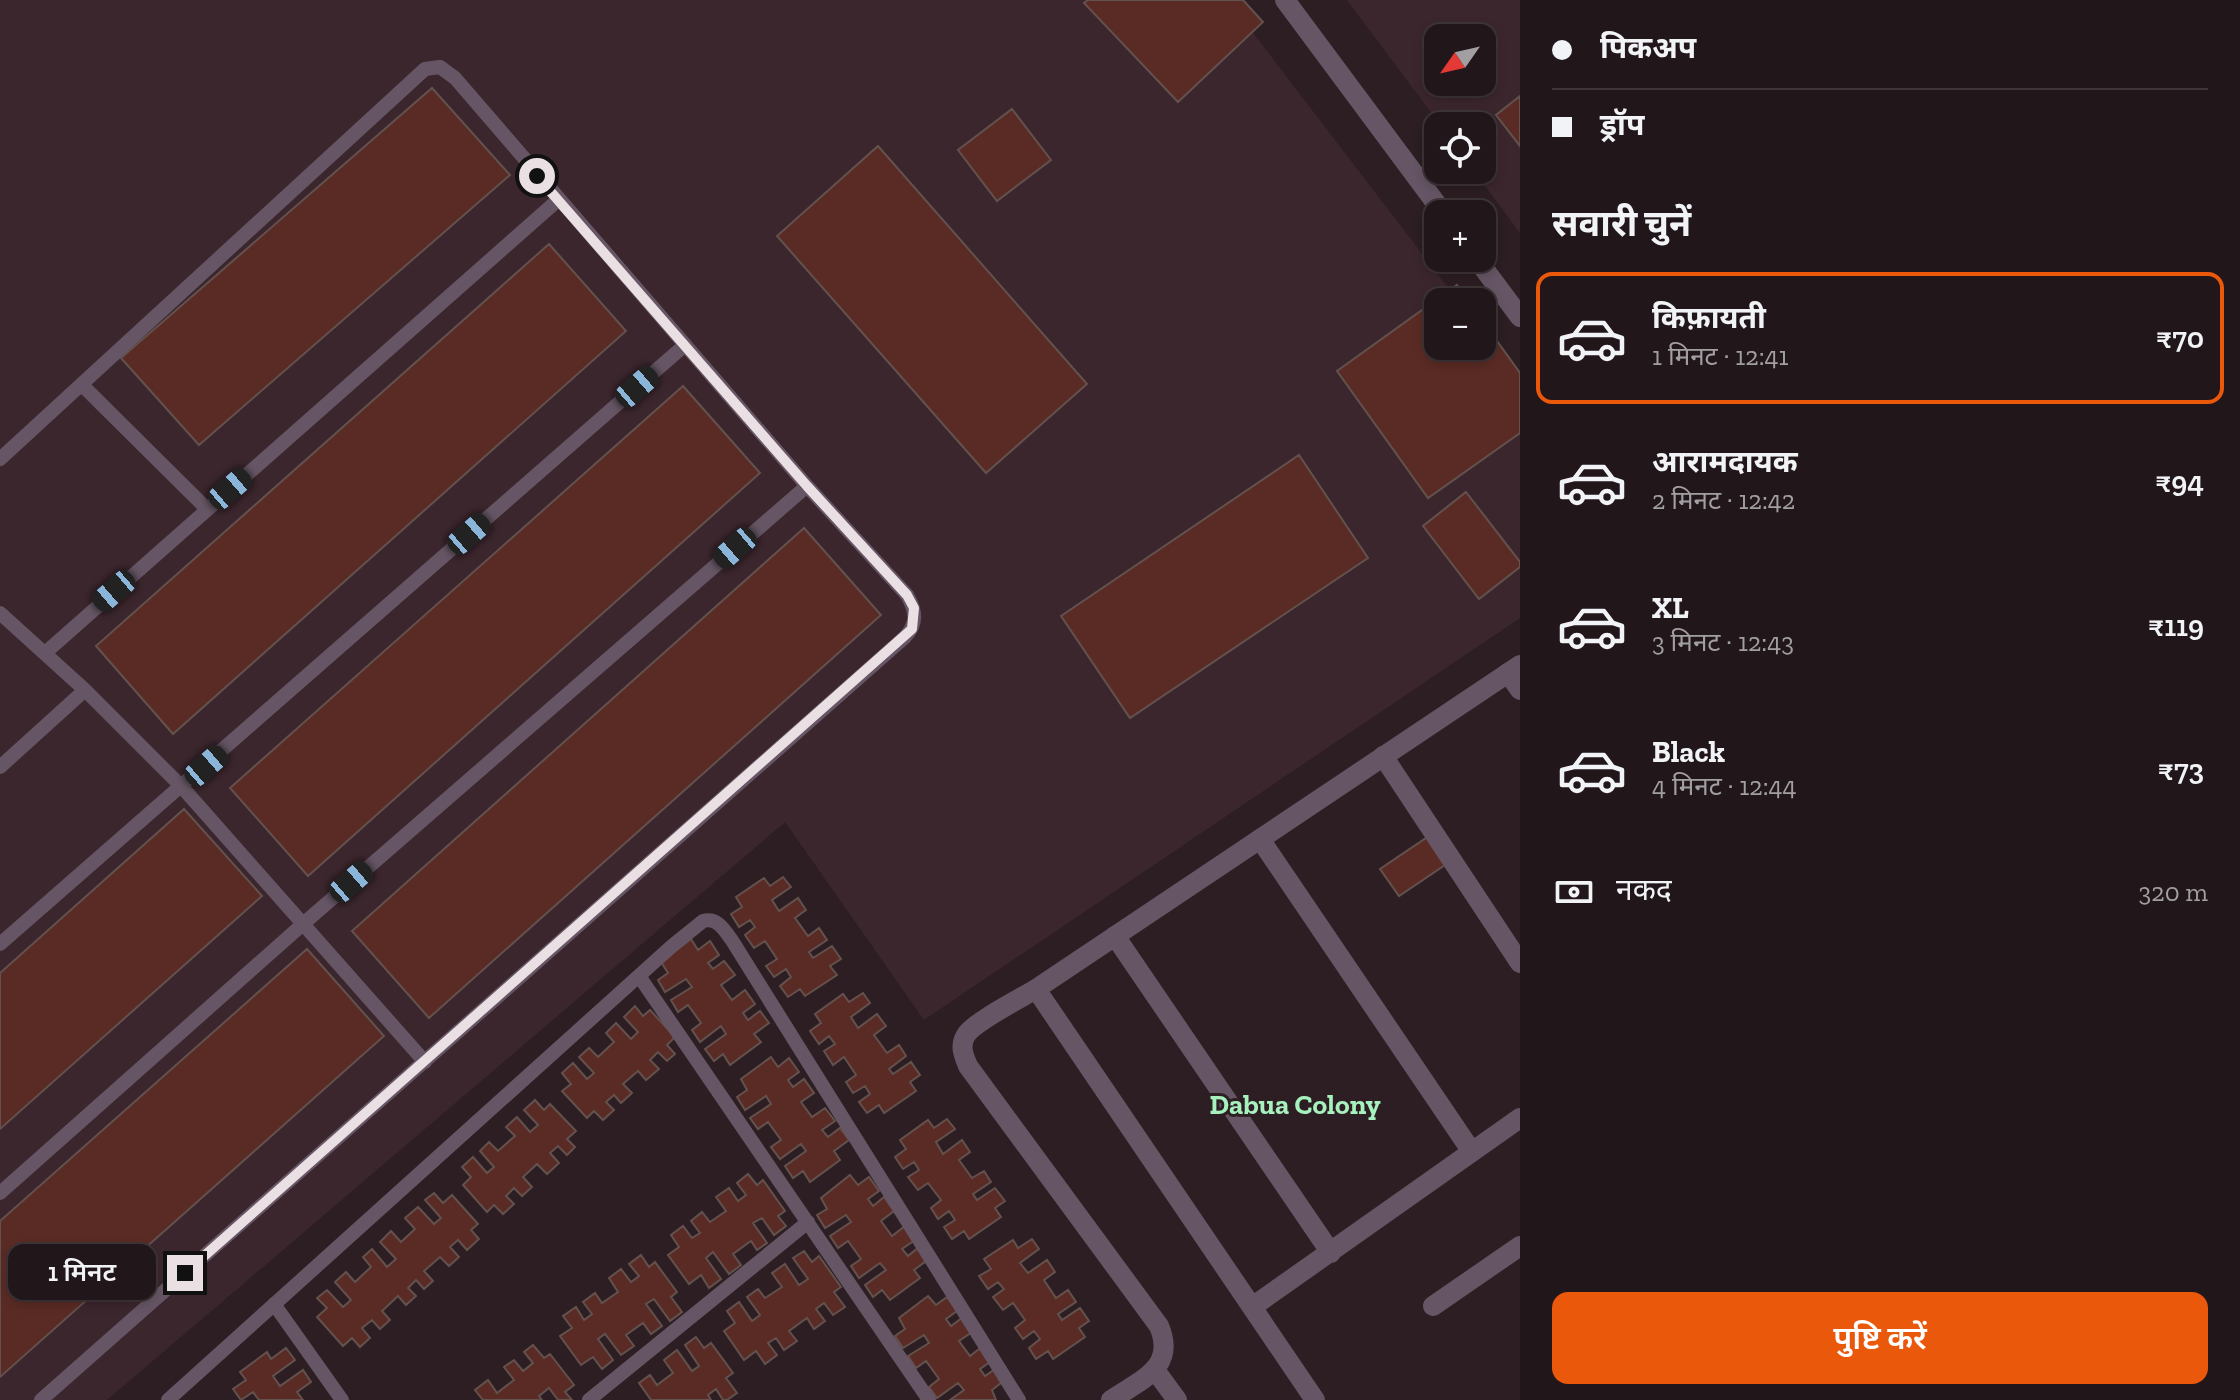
<!DOCTYPE html>
<html lang="hi">
<head>
<meta charset="utf-8">
<style>
	:root { --surface:#21161a; --page:#291f23; --text:#f1f3f6; --muted:#a29fa2; --line:#3e3539; --accent:#ea580c }
	body { margin:0; font-family:"Zilla Slab","Noto Sans Devanagari",serif; background:var(--page); color:var(--text); height:100vh; display:flex; flex-direction:column; font-size:30px; white-space:nowrap }
	* { box-sizing:border-box; margin:0 }
	p { font-size:26px; color:var(--muted) }
	.icon { flex:none; width:44px; height:44px; fill:none; stroke:currentColor; stroke-width:2; stroke-linecap:round; stroke-linejoin:round }
	.map { position:relative; flex:1; overflow:hidden }
	.side { display:flex; flex-direction:column; background:var(--surface); width:720px }
	.side>* { flex:none }
	.guide { display:grid; align-content:center; height:176px; padding:0 32px; background:var(--surface) }
	.needle { width:52px; rotate:236deg }
	.controls { position:absolute; left:1424px; top:24px; display:grid; gap:16px }
	.controls a { display:grid; place-items:center; width:72px; height:72px; border-radius:16px; background:var(--surface); box-shadow:0 4px 12px #0003,0 0 0 2px var(--line); font-size:40px }
	.end { position:absolute; width:36px; height:36px; margin:-18px; border:10px solid #eadfe2; background:#111; box-shadow:0 0 0 4px #111 }
	.from { border-radius:50% }
	.bubble { position:absolute; height:56px; border-radius:16px; background:var(--surface); box-shadow:0 4px 12px #0003,0 0 0 2px var(--line); font-size:26px; font-weight:600; line-height:56px; text-align:center }
	.car { position:absolute; width:24px; height:48px; margin:-24px -12px; border-radius:10px; box-shadow:0 0 6px 2px #0007; background:linear-gradient(#222 24%,#8ab4d8 0 40%,#222 0 76%,#8ab4d8 0 86%,#222 0) }
	.guide b { display:flex; align-items:center; gap:28px; height:76px; font-size:30px }
	.guide b+b { border-top:2px solid var(--line) }
	.guide i { width:20px; height:20px; background:var(--text) }
	ul { padding:0; list-style:none }
	li { display:flex; align-items:center; gap:24px; height:132px; margin:0 16px 12px; padding:0 16px; border:4px solid transparent; border-radius:16px }
	li div { flex:1 }
	li b { display:block; font-size:30px }
	li em { font-style:normal; font-weight:600 }
	li.on { border-color:var(--accent) }
	li>.icon { width:72px; height:72px; stroke-width:1.5 }
	h2 { padding:0 32px; font-size:36px; line-height:96px }
	.pay { display:flex; align-items:center; gap:20px; height:88px; padding:0 32px; font-size:30px }
	.pay p { margin-inline-start:auto }
	.button { display:flex; gap:16px; margin-top:auto; padding:16px 32px }
	.button a { flex:1; height:92px; border-radius:16px; background:var(--accent); color:#fff; font-size:32px; font-weight:600; line-height:92px; text-align:center }
	main { display:flex; flex:1; min-height:0 }
	.map>svg:first-child { display:block }
</style>
</head>
<body>
<main>
<div class="map">
<svg width="1520" height="1400" viewBox="0 0 1520 1400">
	<rect width="100%" height="100%" fill="#2c1e22"/>
	<path fill="#3b262d" fill-rule="evenodd" d="M0,0H1228L1459,302H1438V346H1482L1520,381V618L924,1020L785,822L107,1400H0Z
		M1347,0H1520V233L1473,170H1482V126H1441ZM1438,38H1482V82H1438Z"/>
	<path fill="#5a2b24" stroke="#63514e" stroke-width="2" d="M1088,0H1243L1263,22L1178,102L1084,3Z
		M432,88L510,175L199,445L121,358Z
		M1520,96V146L1496,115Z
		M1012,109L1051,160L997,201L958,150Z
		M878,146L1087,384L986,473L777,236Z
		M549,244L626,331L173,734L96,646Z
		M1457,285L1469,302H1438V346H1482V320L1520,373V433L1428,498L1337,371Z
		M683,386L760,473L308,876L230,788Z
		M1299,455L1368,558L1130,718L1061,616Z
		M1466,492L1520,562V567L1479,599L1423,526Z
		M804,528L881,615L429,1018L352,931Z
		M184,809L262,896L0,1129V973Z
		M1429,836L1448,863L1399,896L1380,869Z
		M783,877L791,887L772,900L779,911L798,898L806,910L795,918L808,936L819,928L827,940L809,952L813,958L832,946L841,959L830,966L837,975L805,996L800,989L788,997L780,986L791,977L786,969L774,977L766,966L777,959L765,941L754,948L745,935L755,927L750,920L739,927L731,914L742,907L736,897L764,878L770,886Z
		M691,939L698,950L710,941L719,955L708,963L713,969L724,961L735,975L721,985L732,1000L745,990L755,1004L743,1013L748,1020L760,1011L769,1023L754,1034L761,1042L730,1065L723,1054L714,1061L705,1049L726,1034L721,1026L700,1042L692,1030L701,1023L688,1005L678,1012L671,1000L692,987L686,979L665,992L658,980L668,973L661,962Z
		M307,949L384,1036L0,1377V1221Z
		M863,993L870,1003L851,1017L858,1028L877,1014L886,1026L874,1035L887,1053L899,1045L906,1056L889,1069L893,1074L911,1062L920,1075L910,1082L916,1091L884,1113L879,1105L867,1113L859,1102L870,1094L865,1086L853,1093L846,1082L856,1075L844,1057L833,1065L824,1051L835,1044L829,1036L819,1044L810,1031L821,1023L815,1014L843,994L849,1002Z
		M635,1006L643,1016L650,1010L675,1037L667,1045L675,1054L667,1061L658,1052L650,1060L659,1069L646,1080L638,1071L623,1084L632,1093L621,1103L614,1095L606,1102L614,1110L603,1120L594,1111L587,1118L562,1091L571,1084L562,1073L573,1063L587,1079L594,1073L579,1057L589,1048L598,1057L614,1042L606,1033L616,1023L631,1039L638,1032L624,1017Z
		M771,1057L778,1067L789,1058L799,1072L788,1080L793,1087L804,1079L814,1093L801,1102L812,1117L825,1108L835,1121L822,1130L828,1137L840,1128L849,1140L834,1151L840,1160L810,1182L803,1171L793,1178L785,1166L806,1151L801,1144L780,1159L771,1147L781,1140L768,1122L758,1129L750,1118L771,1104L766,1096L745,1110L737,1097L747,1090L741,1079Z
		M535,1100L544,1110L550,1104L576,1131L567,1139L575,1147L567,1155L558,1146L550,1153L559,1163L547,1174L537,1164L523,1177L532,1187L522,1196L514,1188L506,1196L514,1204L503,1214L494,1205L487,1212L463,1185L471,1177L462,1167L473,1157L487,1173L494,1167L480,1151L489,1142L498,1151L515,1136L506,1127L517,1117L530,1132L538,1125L524,1110Z
		M947,1119L955,1129L936,1142L943,1154L962,1140L970,1152L959,1160L972,1178L984,1171L991,1182L973,1194L977,1200L995,1188L1005,1201L995,1208L1001,1217L969,1239L964,1231L952,1239L944,1227L955,1220L949,1211L938,1219L931,1208L941,1200L928,1183L918,1190L908,1177L919,1170L914,1162L903,1169L895,1157L906,1149L900,1140L928,1120L934,1128Z
		M748,1174L757,1185L763,1180L785,1211L778,1216L786,1226L774,1235L762,1218L753,1223L767,1243L757,1250L751,1241L733,1254L741,1265L729,1274L713,1252L706,1258L721,1279L709,1288L701,1275L689,1284L668,1255L679,1247L671,1235L683,1226L692,1238L700,1233L691,1221L702,1212L710,1222L726,1211L716,1197L729,1188L738,1201L746,1195L737,1183Z
		M850,1175L858,1185L869,1177L879,1191L868,1199L873,1206L884,1197L894,1211L881,1221L892,1236L905,1226L915,1240L902,1249L908,1256L919,1247L929,1259L914,1270L920,1278L890,1300L882,1290L873,1297L865,1285L886,1270L880,1263L859,1278L851,1266L861,1259L848,1241L838,1248L830,1236L851,1222L846,1215L825,1228L817,1215L827,1209L821,1198Z
		M434,1193L443,1203L452,1195L478,1224L471,1230L479,1239L467,1250L458,1240L450,1247L459,1257L449,1266L440,1257L424,1271L433,1281L424,1289L416,1280L408,1288L416,1296L406,1305L398,1296L382,1311L390,1320L380,1329L372,1320L362,1328L370,1338L360,1347L352,1338L343,1346L317,1317L327,1308L317,1298L327,1290L343,1307L351,1300L335,1282L346,1272L355,1282L371,1267L363,1257L372,1249L387,1267L396,1259L380,1242L391,1231L401,1242L415,1229L405,1218L418,1207L434,1224L441,1218L425,1200Z
		M1032,1239L1039,1249L1020,1263L1028,1273L1047,1260L1055,1272L1044,1280L1056,1298L1068,1290L1076,1302L1058,1314L1062,1320L1080,1308L1089,1321L1079,1328L1085,1337L1053,1359L1048,1351L1036,1359L1029,1348L1040,1339L1034,1331L1023,1339L1015,1328L1025,1320L1013,1303L1003,1310L993,1297L1004,1289L998,1282L988,1289L979,1276L991,1269L984,1259L1013,1240L1018,1248Z
		M804,1251L812,1262L819,1256L841,1287L834,1292L845,1307L833,1315L824,1303L816,1309L825,1321L814,1329L807,1318L789,1331L797,1341L784,1350L776,1338L768,1343L777,1355L765,1364L756,1351L744,1360L724,1331L735,1323L727,1311L739,1302L752,1321L760,1315L747,1297L758,1289L765,1298L782,1287L772,1273L785,1264L799,1285L808,1279L793,1258Z
		M641,1255L649,1267L655,1262L677,1292L671,1297L682,1312L670,1321L654,1299L646,1304L662,1326L651,1334L643,1323L626,1335L634,1346L621,1355L605,1334L598,1339L613,1360L602,1369L593,1357L581,1365L560,1336L572,1328L563,1316L576,1307L584,1320L592,1314L583,1302L595,1293L602,1303L618,1292L609,1278L621,1269L631,1282L639,1276L629,1264Z
		M928,1296L936,1305L947,1297L957,1311L946,1319L951,1326L962,1318L972,1332L959,1341L970,1356L983,1346L993,1360L980,1369L985,1376L998,1367L1006,1379L992,1390L996,1400H950L964,1390L958,1383L937,1398L929,1387L939,1379L926,1361L916,1368L908,1356L929,1343L924,1335L903,1348L895,1336L905,1329L899,1318Z
		M696,1337L704,1348L711,1343L733,1373L726,1378L737,1393L727,1400H723L716,1389L708,1395L711,1400H651L639,1383L650,1375L657,1385L673,1373L664,1360L677,1350L692,1371L699,1366L685,1345Z
		M533,1345L544,1358L550,1354L574,1385L565,1392L572,1400H558L549,1388L539,1396L542,1400H483L475,1390L488,1380L497,1393L514,1380L504,1367L514,1360L523,1371L533,1363L524,1352Z
		M286,1348L295,1360L273,1376L280,1386L303,1370L311,1382L297,1392L303,1400H259L253,1392L241,1400L233,1389L246,1380L240,1372L267,1352L271,1359Z"/>
	<g fill="none" stroke-linecap="round" stroke-linejoin="round">
		<path stroke="#665665" stroke-width="14" d="M82,385L207,509
			M0,459L425,69L440,67L455,78L807,486L907,595C916,611 918,623 905,637L41,1400
			M0,613L85,690L182,787L425,1062
			M45,653L558,200
			M0,767L85,690
			M0,944L685,345
			M639,976L929,1400
			M0,1193L303,924L807,486
			M274,1304L342,1400
			M168,1400L672,946L703,921C718,917 725,931 733,942L1019,1400
			M589,1400L808,1222"/>
		<path stroke="#665665" stroke-width="20" d="M1285,0L1444,214
			M1476,258L1520,317
			M1508,673L1520,690
			M1383,756L1520,963
			M1260,839L1472,1152
			M1115,936L1331,1253
			M1036,989L1315,1400
			M1433,1306L1520,1246
			M1252,1307L1520,1118
			M1155,1370L1177,1400"/>
		<path stroke="#665665" stroke-width="20" d="M1111,1400C1140,1380 1177,1368 1159,1326L968,1066C964,1056 959,1046 966,1035C974,1022 1021,998 1036,989L1520,665"/>
	</g>
	<g fill="none" stroke-linecap="round" stroke-linejoin="round">
		<path stroke="#eadfe2" stroke-width="10" d="M185,1273L912,629L914,608L907,595L807,486L537,176"/>
	</g>
	<g text-anchor="middle" stroke-width="6" stroke-linejoin="round" paint-order="stroke">
		<g font-size="28" font-weight="bold" fill="#a7f1bf" stroke="#2c1e22">
			<text x="1295" y="1114">Dabua Colony</text>
		</g>
	</g>
</svg>
<div class="controls">
<a><svg class="needle" viewBox="-14 -14 28 28"><path d="M0-13l5 13h-10z" fill="#e53935"/><path d="M0 13l5-13h-10z" fill="#a29fa2"/></svg></a>
<a><svg class="icon" aria-label="locate" viewBox="0 0 24 24"><circle cx="12" cy="12" r="6"/><path d="M12 2v4M12 18v4M2 12h4M18 12h4"/></svg></a>
<a>+</a>
<a>−</a>
</div>
<i class="end from" style="left:537px;top:176px"></i>
<i class="end" style="left:185px;top:1273px"></i>
<div class="bubble" style="left:8px;top:1244px;width:148px">1 मिनट</div>
<i class="car" style="left:637px;top:387px;rotate:49deg"></i>
<i class="car" style="left:230px;top:489px;rotate:49deg"></i>
<i class="car" style="left:469px;top:534px;rotate:49deg"></i>
<i class="car" style="left:735px;top:548px;rotate:229deg"></i>
<i class="car" style="left:114px;top:591px;rotate:229deg"></i>
<i class="car" style="left:206px;top:766px;rotate:49deg"></i>
<i class="car" style="left:351px;top:882px;rotate:49deg"></i>
</div>
<section class="side">
<div class="guide">
<b><i class="from"></i>पिकअप</b>
<b><i></i>ड्रॉप</b>
</div>
<h2>सवारी चुनें</h2>
<ul>
<li class="on"><svg class="icon" aria-label="car" viewBox="0 0 24 24"><path d="M5 17H2v-5l4-1 3-4h7l3 4 3 1v5h-3M9 17h6M6 11h13"/><circle cx="7" cy="17" r="2"/><circle cx="17" cy="17" r="2"/></svg><div><b>किफ़ायती</b><p>1 मिनट · 12:41</p></div><em>₹70</em></li>
<li><svg class="icon" aria-label="car" viewBox="0 0 24 24"><path d="M5 17H2v-5l4-1 3-4h7l3 4 3 1v5h-3M9 17h6M6 11h13"/><circle cx="7" cy="17" r="2"/><circle cx="17" cy="17" r="2"/></svg><div><b>आरामदायक</b><p>2 मिनट · 12:42</p></div><em>₹94</em></li>
<li><svg class="icon" aria-label="car" viewBox="0 0 24 24"><path d="M5 17H2v-5l4-1 3-4h7l3 4 3 1v5h-3M9 17h6M6 11h13"/><circle cx="7" cy="17" r="2"/><circle cx="17" cy="17" r="2"/></svg><div><b>XL</b><p>3 मिनट · 12:43</p></div><em>₹119</em></li>
<li><svg class="icon" aria-label="car" viewBox="0 0 24 24"><path d="M5 17H2v-5l4-1 3-4h7l3 4 3 1v5h-3M9 17h6M6 11h13"/><circle cx="7" cy="17" r="2"/><circle cx="17" cy="17" r="2"/></svg><div><b>Black</b><p>4 मिनट · 12:44</p></div><em>₹73</em></li>
</ul>
<div class="pay"><svg class="icon" aria-label="cash" viewBox="0 0 24 24"><path d="M3 7h18v10H3z"/><circle cx="12" cy="12" r="2"/></svg>नकद<p>320 m</p></div>
<div class="button"><a>पुष्टि करें</a></div>
</section>
</main>
</body>
</html>
